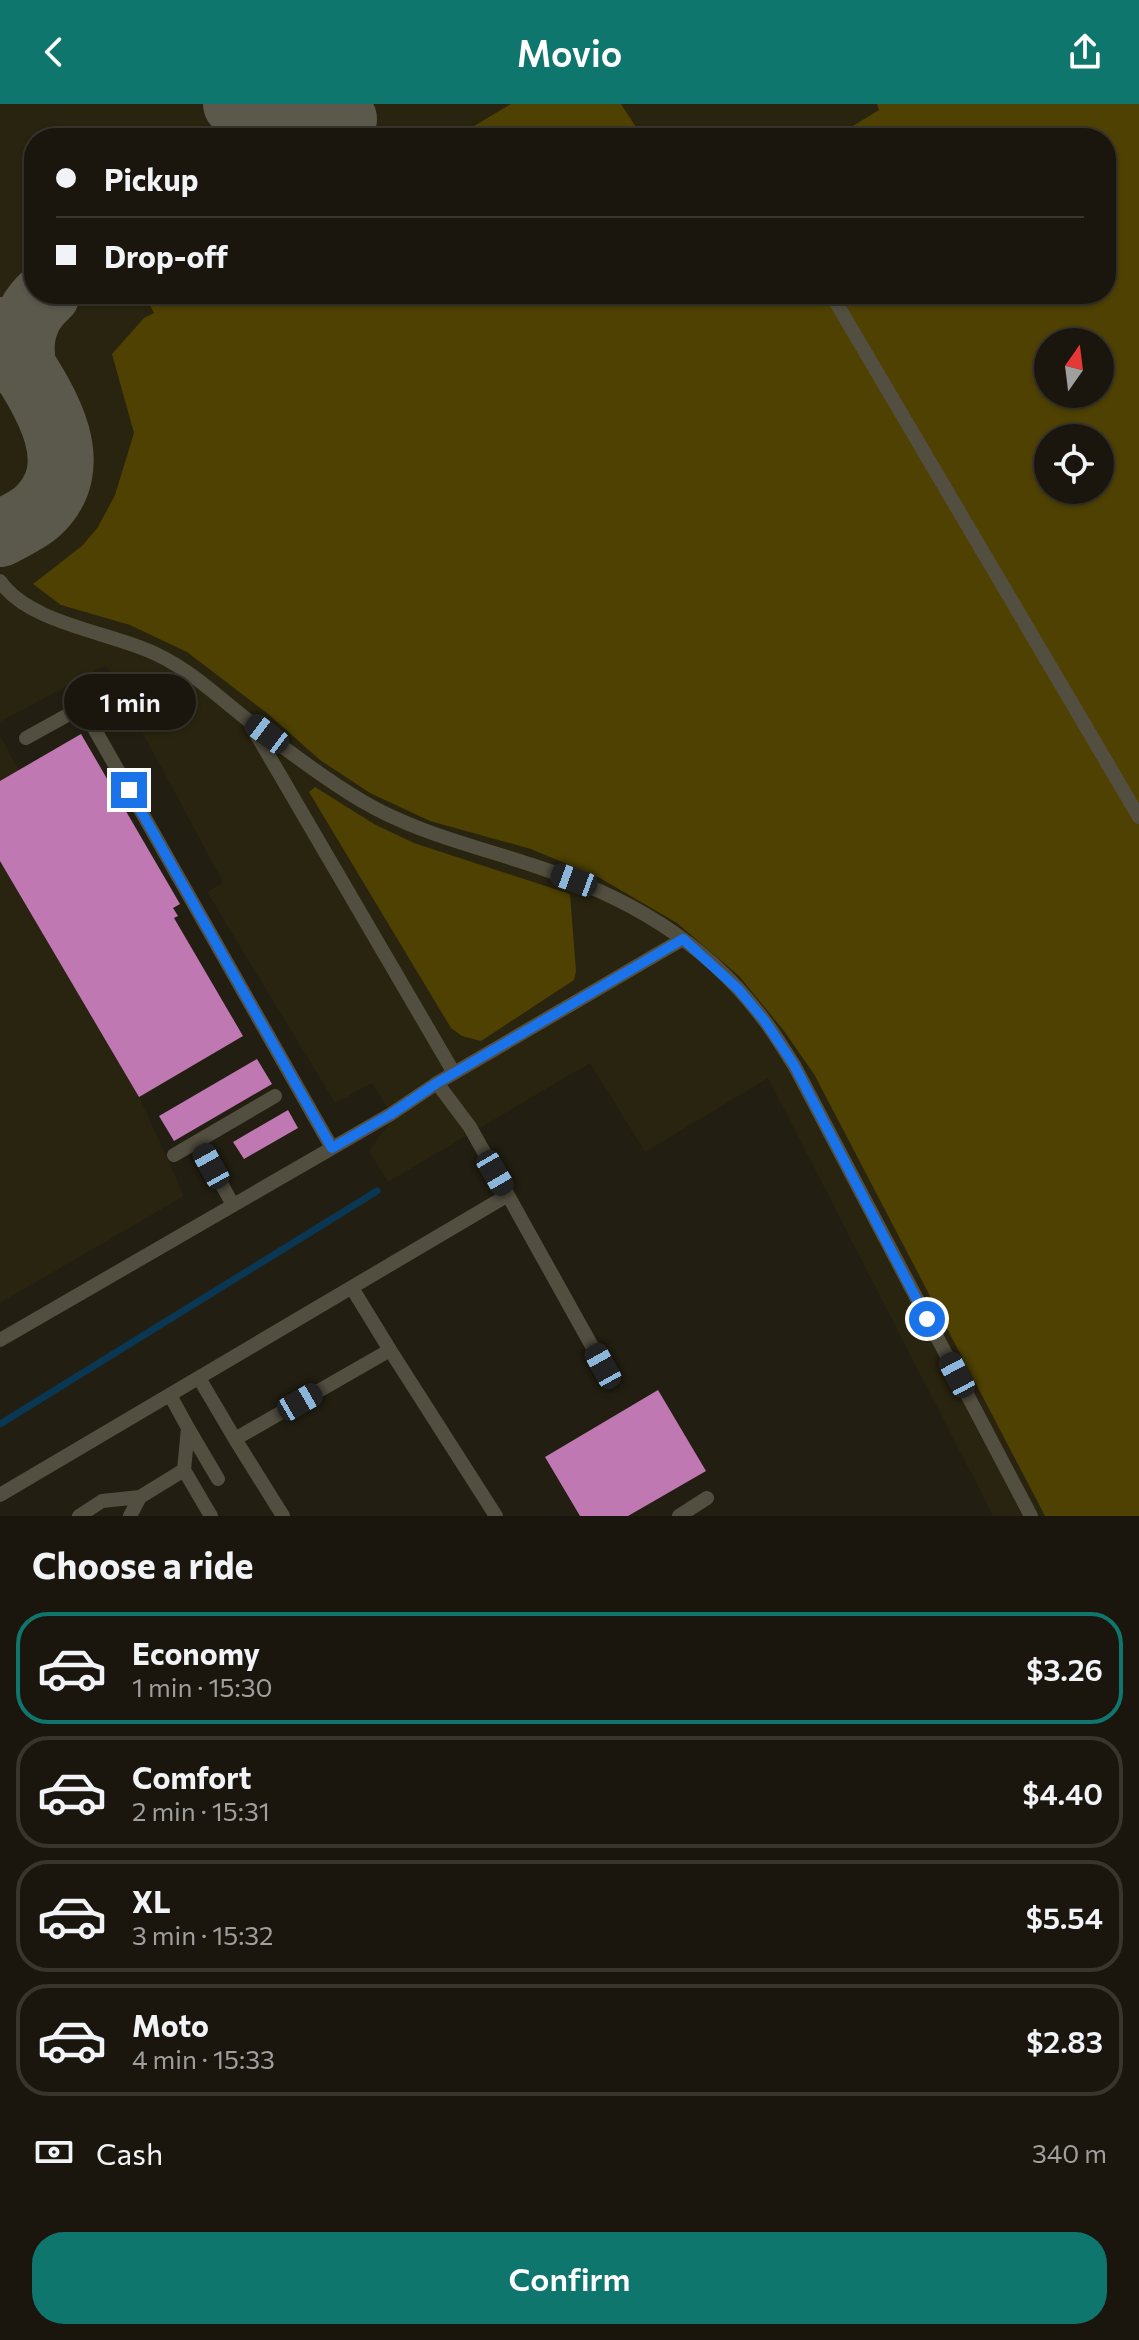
<!DOCTYPE html>
<html lang="en">
<head>
<meta charset="utf-8">
<style>
	:root { --surface:#1a160d; --page:#231f16; --text:#f1f3f6; --muted:#9f9f9d; --line:#38352e; --accent:#0f766e }
	body { margin:0; font-family:Commissioner,sans-serif; background:var(--page); color:var(--text); height:100vh; display:flex; flex-direction:column; font-size:30px; white-space:nowrap }
	* { box-sizing:border-box; margin:0 }
	p { font-size:26px; color:var(--muted) }
	.icon { flex:none; width:44px; height:44px; fill:none; stroke:currentColor; stroke-width:2; stroke-linecap:round; stroke-linejoin:round }
	.map { position:relative; height:1412px; overflow:hidden }
	.sheet { display:flex; flex-direction:column; background:var(--surface); flex:1 }
	.sheet>* { flex:none }
	.banner { position:absolute; left:24px; top:24px; width:1092px; height:176px; border-radius:32px; box-shadow:0 2px 6px #0004,0 0 0 2px var(--line); display:grid; align-content:center; height:176px; padding:0 32px; background:var(--surface) }
	.needle { width:52px; rotate:14deg }
	.controls { position:absolute; left:1034px; top:224px; display:grid; gap:16px }
	.controls a { display:grid; place-items:center; width:80px; height:80px; border-radius:50%; background:var(--surface); box-shadow:0 2px 6px #0004,0 0 0 2px var(--line); font-size:40px }
	.end { position:absolute; width:36px; height:36px; margin:-18px; border:10px solid #1a73e8; background:#fff; box-shadow:0 0 0 4px #fff }
	.from { border-radius:50% }
	.bubble { position:absolute; height:56px; border-radius:28px; background:var(--surface); box-shadow:0 2px 6px #0004,0 0 0 2px var(--line); font-size:26px; font-weight:600; line-height:56px; text-align:center }
	.car { position:absolute; width:24px; height:48px; margin:-24px -12px; border-radius:10px; box-shadow:0 0 6px 2px #0007; background:linear-gradient(#222 24%,#8ab4d8 0 40%,#222 0 76%,#8ab4d8 0 86%,#222 0) }
	.banner b { display:flex; align-items:center; gap:28px; height:76px; font-size:30px }
	.banner b+b { border-top:2px solid var(--line) }
	.banner i { width:20px; height:20px; background:var(--text) }
	ul { padding:0; list-style:none }
	li { display:flex; align-items:center; gap:24px; height:112px; margin:0 16px 12px; padding:0 16px; border:4px solid var(--line); border-radius:32px }
	li div { flex:1 }
	li b { display:block; font-size:30px }
	li em { font-style:normal; font-weight:600 }
	li.selected { border-color:var(--accent) }
	li>.icon { width:72px; height:72px; stroke-width:1.5 }
	h2 { padding:0 32px; font-size:36px; line-height:96px }
	.pay { display:flex; align-items:center; gap:20px; height:88px; padding:0 32px; font-size:30px }
	.pay p { margin-inline-start:auto }
	.primary-button { display:flex; gap:16px; margin-top:auto; padding:16px 32px }
	.primary-button a { flex:1; height:92px; border-radius:32px; background:var(--accent); color:#fff; font-size:32px; font-weight:600; line-height:92px; text-align:center }
	header { display:flex; justify-content:space-between; align-items:center; height:104px; padding:0 32px; background:var(--accent); color:#fff; font-size:36px; font-weight:600 }
	.map>svg:first-child { display:block }
</style>
</head>
<body>
<header><svg class="icon" aria-label="back" viewBox="0 0 24 24"><path d="M15 5l-7 7 7 7"/></svg>Movio<svg class="icon" aria-label="share" viewBox="0 0 24 24"><path d="M12 15V3M7 8l5-5 5 5M5 13v7h14v-7"/></svg></header>
<div class="map">
<svg width="1139" height="1412" viewBox="0 0 1139 1412">
	<rect width="100%" height="100%" fill="#221e11"/>
	<path fill="#29240f" fill-rule="evenodd" d="M0,0H1139V1412H993L768,974L645,1048L590,959L388,1078L369,1047L392,1015L391,1010L372,979L335,999L207,788L223,778L106,561L0,618ZM34,34H1106V190H34ZM1048,238H1100V290H1048ZM1048,334H1100V386H1048Z
		M81,630L180,800L173,804L178,812L174,814L243,932L140,994L184,1092L0,1199V632L19,666Z"/>
	<path fill="#4e4102" fill-rule="evenodd" d="M511,0H621L643,34H454Z
		M877,0H1139V1412H1045L814,970L784,927L739,872L677,819L600,774L531,745L430,717L370,689L320,656L268,610L187,548L130,521L61,501L33,480L82,442L98,423L115,391L134,329L112,250L144,214L154,209L144,190H1106V34H833L879,6ZM1048,238H1100V290H1048ZM1048,334H1100V386H1048Z
		M315,683L374,720L414,739L570,790L576,867L574,876L481,937L462,932L451,924L309,688Z"/>
	<g fill="none" stroke-linecap="round" stroke-linejoin="round">
		<path stroke="#0a3754" stroke-width="7" d="M0,1320L377,1087"/>
		<path stroke="#5b584c" stroke-width="66" d="M236,0C274,27 301,26 344,15
			M0,226C30,277 96,354 37,408C27,417 12,423 0,430
			M24,266C18,236 23,211 47,190"/>
	</g>
	<path fill="#bf78b2" d="M81,630L180,800L173,804L178,812L174,814L243,932L139,993L0,757V677Z
		M257,955L272,980L174,1037L159,1012Z
		M288,1006L298,1024L244,1055L233,1038Z
		M658,1286L706,1367L628,1412H580L545,1353Z"/>
	<g fill="none" stroke-linecap="round" stroke-linejoin="round">
		<path stroke="#534f40" stroke-width="14" d="M831,190L1139,713
			M0,477C29,520 111,528 156,550C192,567 218,593 249,617C285,645 323,674 362,697C414,728 475,742 532,761C624,791 705,836 764,916C775,930 784,946 794,961L1031,1412
			M252,623L454,969
			M26,634L82,603L332,1044
			M437,979L470,1023L603,1262
			M198,1037L233,1101
			M174,1051L275,992
			M352,1184L390,1246
			M0,1236L391,1010L437,979L683,835
			M199,1274L235,1335
			M170,1291L188,1324L184,1366L211,1412
			M188,1324L218,1375
			M0,1391L508,1091
			M79,1412L102,1397L140,1393L184,1366
			M130,1412L140,1393
			M283,1412L235,1335L390,1246L496,1412
			M679,1412L707,1394"/>
	</g>
	<g fill="none" stroke-linecap="round" stroke-linejoin="round">
		<path stroke="#1a73e8" stroke-width="10" d="M129,686L332,1044L391,1010L437,979L683,835L738,885L764,916L794,961L927,1215"/>
	</g>
</svg>
<div class="controls">
<a><svg class="needle" viewBox="-14 -14 28 28"><path d="M0-13l5 13h-10z" fill="#e53935"/><path d="M0 13l5-13h-10z" fill="#9f9f9d"/></svg></a>
<a><svg class="icon" aria-label="locate" viewBox="0 0 24 24"><circle cx="12" cy="12" r="6"/><path d="M12 2v4M12 18v4M2 12h4M18 12h4"/></svg></a>
</div>
<i class="end from" style="left:927px;top:1215px"></i>
<i class="end" style="left:129px;top:686px"></i>
<div class="bubble" style="left:64px;top:570px;width:132px">1 min</div>
<i class="car" style="left:267px;top:630px;rotate:307deg"></i>
<i class="car" style="left:574px;top:776px;rotate:290deg"></i>
<i class="car" style="left:211px;top:1062px;rotate:331deg"></i>
<i class="car" style="left:495px;top:1069px;rotate:150deg"></i>
<i class="car" style="left:603px;top:1262px;rotate:331deg"></i>
<i class="car" style="left:957px;top:1271px;rotate:332deg"></i>
<i class="car" style="left:300px;top:1298px;rotate:60deg"></i>
<div class="banner">
<b><i class="from"></i>Pickup</b>
<b><i></i>Drop-off</b>
</div>
</div>
<section class="sheet">
<h2>Choose a ride</h2>
<ul>
<li class="selected"><svg class="icon" aria-label="car" viewBox="0 0 24 24"><path d="M5 17H2v-5l4-1 3-4h7l3 4 3 1v5h-3M9 17h6M6 11h13"/><circle cx="7" cy="17" r="2"/><circle cx="17" cy="17" r="2"/></svg><div><b>Economy</b><p>1 min · 15:30</p></div><em>$3.26</em></li>
<li><svg class="icon" aria-label="car" viewBox="0 0 24 24"><path d="M5 17H2v-5l4-1 3-4h7l3 4 3 1v5h-3M9 17h6M6 11h13"/><circle cx="7" cy="17" r="2"/><circle cx="17" cy="17" r="2"/></svg><div><b>Comfort</b><p>2 min · 15:31</p></div><em>$4.40</em></li>
<li><svg class="icon" aria-label="car" viewBox="0 0 24 24"><path d="M5 17H2v-5l4-1 3-4h7l3 4 3 1v5h-3M9 17h6M6 11h13"/><circle cx="7" cy="17" r="2"/><circle cx="17" cy="17" r="2"/></svg><div><b>XL</b><p>3 min · 15:32</p></div><em>$5.54</em></li>
<li><svg class="icon" aria-label="car" viewBox="0 0 24 24"><path d="M5 17H2v-5l4-1 3-4h7l3 4 3 1v5h-3M9 17h6M6 11h13"/><circle cx="7" cy="17" r="2"/><circle cx="17" cy="17" r="2"/></svg><div><b>Moto</b><p>4 min · 15:33</p></div><em>$2.83</em></li>
</ul>
<div class="pay"><svg class="icon" aria-label="cash" viewBox="0 0 24 24"><path d="M3 7h18v10H3z"/><circle cx="12" cy="12" r="2"/></svg>Cash<p>340 m</p></div>
<div class="primary-button"><a>Confirm</a></div>
</section>
</body>
</html>
